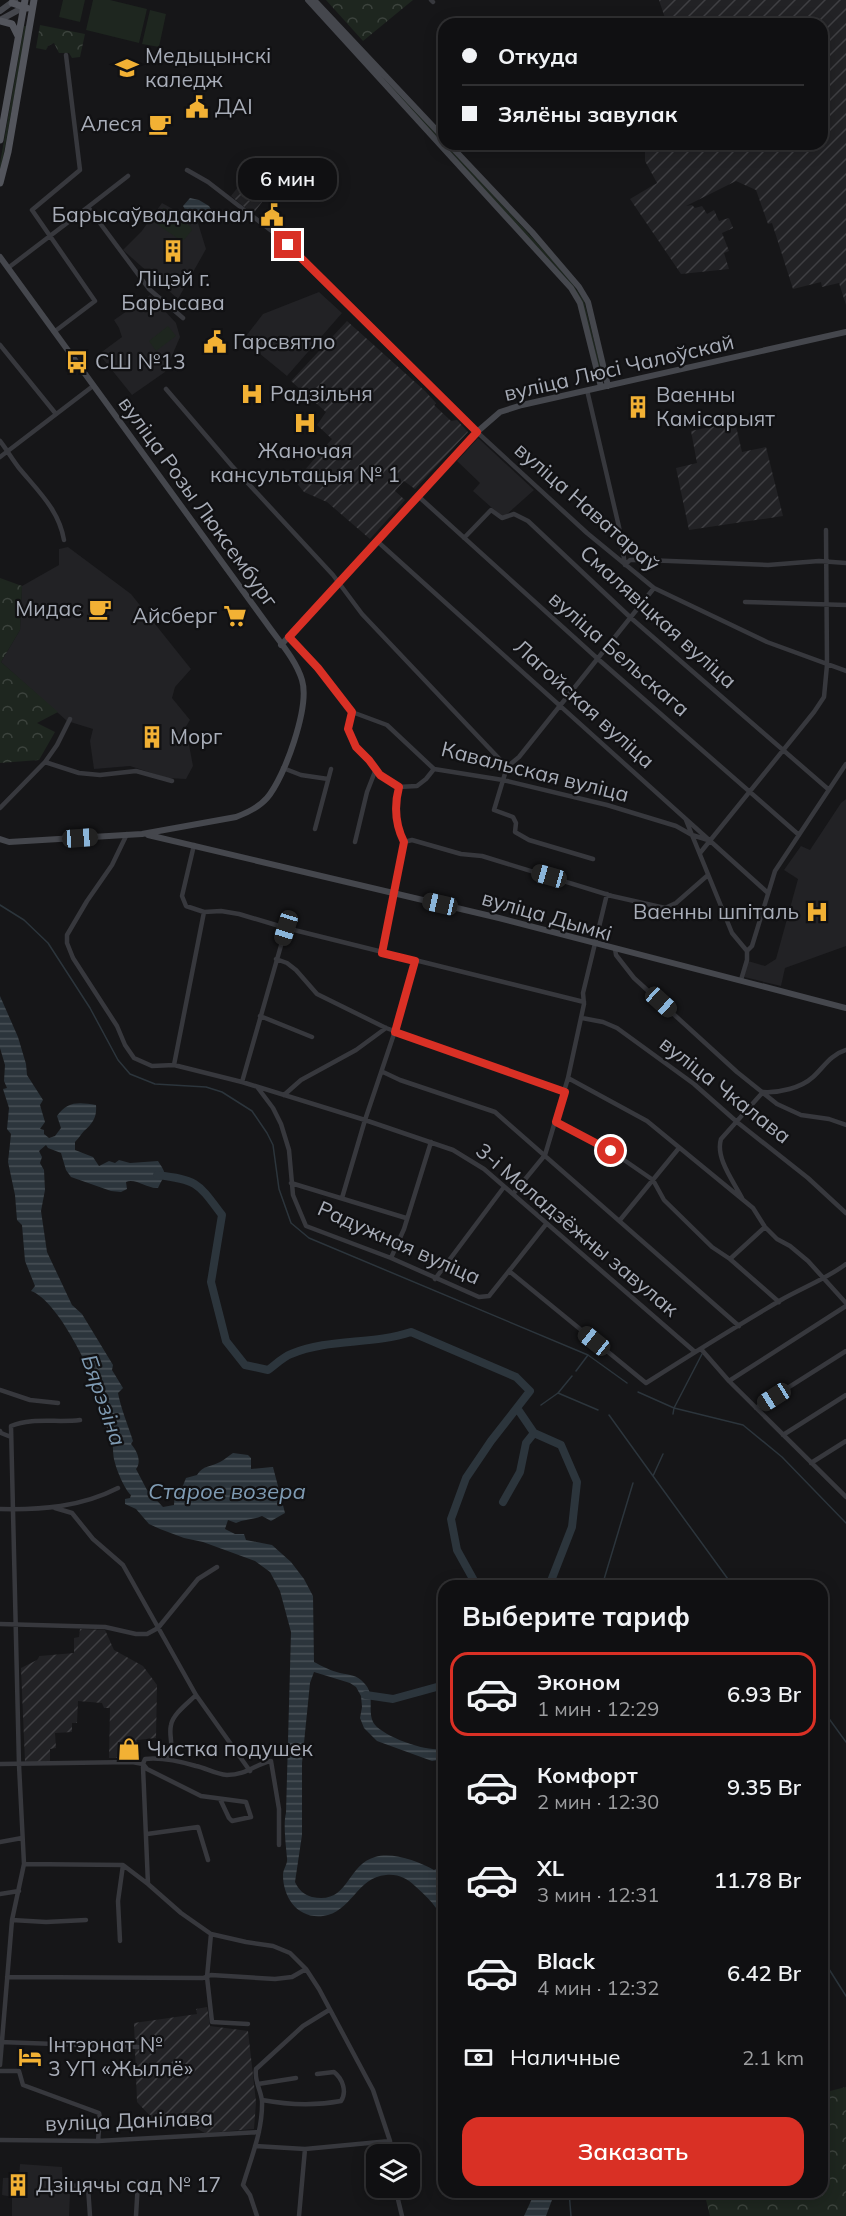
<!DOCTYPE html>
<html lang="ru">
<head>
<meta charset="utf-8">
<style>
	:root { --surface:#101012; --page:#1e1e20; --text:#f1f3f6; --muted:#9c9d9f; --line:#303032; --accent:#d93025 }
	body { margin:0; font-family:Mulish,sans-serif; background:var(--page); color:var(--text); height:100vh; display:flex; flex-direction:column; font-size:22px; white-space:nowrap }
	* { box-sizing:border-box; margin:0 }
	p { font-size:20px; color:var(--muted) }
	.icon { flex:none; width:33px; height:33px; fill:none; stroke:currentColor; stroke-width:2; stroke-linecap:round; stroke-linejoin:round }
	.map { position:relative; flex:1; overflow:hidden }
	.details { position:absolute; left:438px; top:1580px; width:390px; height:618px; display:flex; flex-direction:column; background:var(--surface); border-radius:18px; box-shadow:0 3px 15px #0003,0 0 0 2px var(--line) }
	.details>* { flex:none }
	.top-card { position:absolute; left:438px; top:18px; width:390px; height:132px; border-radius:18px; box-shadow:0 3px 15px #0003,0 0 0 2px var(--line); display:grid; align-content:center; height:132px; padding:0 24px; background:var(--surface) }
	.buttons { position:absolute; left:366px; top:2144px; display:grid; gap:12px }
	.buttons a { display:grid; place-items:center; width:54px; height:54px; border-radius:12px; background:var(--surface); box-shadow:0 3px 15px #0003,0 0 0 2px var(--line); font-size:30px }
	.end { position:absolute; width:27px; height:27px; margin:-14px; border:8px solid #d93025; background:#fff; box-shadow:0 0 0 3px #fff }
	.from { border-radius:50% }
	.bubble { position:absolute; height:42px; border-radius:18px; background:var(--surface); box-shadow:0 3px 15px #0003,0 0 0 2px var(--line); font-size:20px; font-weight:600; line-height:42px; text-align:center }
	.car { position:absolute; width:18px; height:36px; margin:-18px -9px; border-radius:8px; box-shadow:0 0 4px 2px #0007; background:linear-gradient(#222 24%,#8ab4d8 0 40%,#222 0 76%,#8ab4d8 0 86%,#222 0) }
	.top-card b { display:flex; align-items:center; gap:21px; height:57px; font-size:22px }
	.top-card b+b { border-top:2px solid var(--line) }
	.top-card i { width:15px; height:15px; background:var(--text) }
	ul { padding:0; list-style:none }
	li { display:flex; align-items:center; gap:18px; height:84px; margin:0 12px 9px; padding:0 12px; border:3px solid transparent; border-radius:18px }
	li div { flex:1 }
	li b { display:block; font-size:22px }
	li em { font-style:normal; font-weight:600 }
	li.on { border-color:var(--accent) }
	li>.icon { width:54px; height:54px; stroke-width:1.5 }
	h2 { padding:0 24px; font-size:27px; line-height:72px }
	.pay { display:flex; align-items:center; gap:15px; height:66px; padding:0 24px; font-size:22px }
	.pay p { margin-inline-start:auto }
	.cta { display:flex; gap:12px; margin-top:auto; padding:12px 24px }
	.cta a { flex:1; height:69px; border-radius:18px; background:var(--accent); color:#fff; font-size:24px; font-weight:600; line-height:69px; text-align:center }
	.map>svg:first-child { display:block }
</style>
</head>
<body>
<div class="map">
<svg width="846" height="2216" viewBox="0 0 846 2216">
	<defs>
		<pattern id="industrial-furrows" width="10" height="10" patternUnits="userSpaceOnUse" patternTransform="scale(1.5)"><rect width="10" height="10" fill="#222225"/><path d="M-1 1l2-2M0 10L10 0M9 11l2-2" fill="none" stroke="#3f3f43"/></pattern>
		<pattern id="forest-crowns" width="20" height="18" patternUnits="userSpaceOnUse" patternTransform="scale(1.5)"><rect width="20" height="18" fill="#1e261f"/><path d="M2 6a3 3 0 1 1 6 0M12 15a3 3 0 1 1 6 0" fill="none" stroke="#3c433d"/></pattern>
		<pattern id="water-rules" width="6" height="5" patternUnits="userSpaceOnUse" patternTransform="scale(1.5)"><rect width="6" height="5" fill="#2c353c"/><path d="M0 2.5h6" fill="none" stroke="#485056"/></pattern>
	</defs>
	<rect width="100%" height="100%" fill="#161618"/>
	<path fill="#222225" d="M162,203L198,223L206,249L178,299L123,250L141,232Z
		M319,292L342,313L287,376L243,340L263,314Z
		M150,295L176,323L180,337L165,372L132,395L99,354L122,337L119,328L114,320Z
		M478,438L534,490L506,515L501,516L473,491L480,483L457,461Z
		M68,547L131,594L191,669L175,687L172,698L190,720L182,733L187,734L193,766L186,779L167,778L130,766L94,769L90,741L93,729L67,721L1,662L20,630L22,586L59,565V549Z
		M846,799V946L785,968L781,986L744,977L748,961L765,966L776,959L798,879L784,870L801,846L810,850L841,803Z
		M20,2164L62,2167L63,2184L70,2194L69,2216H12V2197L2,2195L3,2178L19,2177Z"/>
	<path fill="url(#industrial-furrows)" d="M659,0H846V305L839,283L822,287L821,282L793,289L772,223L768,224L756,190L736,181L686,206L692,205L695,208L702,206L707,214L714,210L719,221L729,218L733,228L722,233L729,251L724,253L729,269L681,274L630,199L657,183L645,161V149L642,144H822V24H667Z
		M253,168L275,185L253,214L231,196Z
		M347,321L425,391L436,403L434,405L451,421L457,420L468,432L415,489L404,481L395,491L405,500L370,539L327,502L304,492L295,481L332,439L317,425L326,412L291,381Z
		M735,422L742,452L766,447L783,516L689,530L676,468L697,463L691,431Z
		M80,1629L105,1630L114,1650L143,1666L157,1685L156,1738L137,1740L135,1758H109L110,1708H104L102,1703L78,1701L77,1723H72V1732L55,1733L56,1748L50,1749V1762H25L21,1668L37,1660L40,1656L74,1653V1638L79,1637Z
		M207,2007L210,2026L248,2031L256,2102L254,2129L205,2133L179,2119L156,2122L137,2102L134,2023L197,2014L196,2009Z"/>
	<path fill="#1e261f" d="M63,0H85L80,22L59,17Z
		M93,0H110L147,9L139,43L86,30Z
		M310,0L444,141V144H447L568,277L584,301L604,380H602L582,301L566,278Z
		M150,10L166,14L159,47L142,44Z
		M24,26H27L0,174V163Z
		M163,208L166,209L191,227L192,230L184,240H180L154,222V218Z
		M168,326L176,336L156,351L149,341Z"/>
	<path fill="url(#forest-crowns)" d="M326,0H413L363,41Z
		M40,25L85,34L80,57L72,58L69,53H59L54,43L48,46L46,50L36,48Z
		M0,578L22,586L20,630L1,662L58,712L37,723L55,732L39,760L0,763Z
		M846,2087V2216H710L704,2192H822V2093Z"/>
	<path fill="url(#water-rules)" d="M190,198L199,200L209,206L212,211L209,218L203,221L196,217L195,213L186,211L183,206Z
		M0,996L18,1037L26,1064L27,1075L43,1100L40,1105L45,1122L40,1129L44,1130V1134L49,1138L55,1136L61,1128L57,1116C67,1101 79,1102 96,1105C97,1117 93,1123 84,1131C81,1134 79,1138 75,1142V1150L93,1157L99,1166L109,1161L115,1163L119,1160L130,1163L158,1161C168,1176 165,1173 158,1188C147,1189 136,1178 126,1182L127,1189L121,1192L111,1191L71,1177L66,1170L61,1153L48,1148L46,1145L39,1151L42,1157L40,1163L44,1170L45,1190L41,1211L47,1252L72,1305L82,1314L113,1365L112,1370L123,1388L118,1393C121,1409 128,1425 133,1441L131,1444C137,1451 142,1461 136,1469L147,1490L163,1507L174,1505L175,1490L182,1488L186,1478L197,1475C203,1465 211,1467 220,1462C224,1460 228,1456 233,1453L248,1455L251,1458V1469L273,1467L285,1513L271,1521L262,1516C253,1520 245,1519 236,1523L228,1520L225,1529L235,1534H244L246,1540L272,1545L291,1562L304,1579L313,1596L314,1662C322,1666 331,1671 340,1673C350,1675 357,1675 364,1683C376,1695 367,1709 373,1722C380,1736 431,1754 444,1748V1759L432,1761L377,1741L364,1728L360,1718L362,1707L361,1696L356,1687L350,1683L314,1672L310,1683L302,1763V1835L295,1882C298,1889 304,1895 312,1897C349,1905 346,1865 375,1857C393,1852 418,1861 434,1870L440,1867L444,1860V1921C435,1904 429,1899 415,1886C406,1878 399,1874 386,1875C357,1877 351,1913 323,1916C298,1919 283,1898 283,1875C283,1869 288,1864 287,1858C286,1847 283,1823 286,1813L291,1632L280,1591L270,1572L255,1561L203,1542L184,1538L160,1529L149,1524L136,1509L125,1504V1499L130,1498L131,1495C125,1490 117,1471 115,1463C112,1454 114,1444 111,1435C109,1427 110,1435 107,1428C104,1421 104,1412 102,1405C94,1376 59,1301 31,1291L35,1286L25,1261L22,1225L17,1220L15,1195L8,1162L11,1134L7,1129L9,1108L3,1089L7,1088L4,1081L5,1065L0,1048Z
		M535,2192H555L546,2216H524Z"/>
	<g fill="none" stroke-linecap="round" stroke-linejoin="round">
		<path stroke="#2c353c" stroke-width="1.5" d="M0,905L24,920L48,943L90,1008L118,1060L130,1074L155,1084L206,1087L222,1092L252,1111L267,1133L273,1145L279,1189L291,1223L309,1238L588,1355
			M702,1354L674,1408L743,1425L782,1457L846,1523
			M576,1371L588,1355L627,1383
			M638,1392L674,1408L673,1414
			M558,1393L572,1376
			M541,1405L558,1393L598,1410
			M609,1415L653,1476L663,1454
			M653,1476L733,1586
			M602,1586L633,1483
			M822,1709L846,1742
			M822,1958L846,1996
			M569,2192L571,2216"/>
		<path stroke="#2c353c" stroke-width="8" d="M157,1175C198,1180 198,1183 222,1215L211,1282L226,1341L245,1365L268,1370C275,1365 283,1357 291,1354C329,1338 372,1345 411,1332L516,1377L530,1391L491,1441L466,1478L451,1519L457,1550L477,1586
			M517,1408L534,1433L561,1445L577,1482L572,1527L549,1586
			M503,1502L520,1472L526,1443L534,1433
			M366,1695L393,1699L444,1685"/>
		<path stroke="#37383d" stroke-width="4.5" d="M431,0L433,2
			M187,170L208,182L282,239L477,432L587,533L654,588L767,642L846,671
			M128,176L88,207L149,289L183,318
			M8,268L88,207
			M54,332L95,301L32,210L80,170L66,55
			M0,345L56,414
			M166,389L232,466L333,575L362,614L507,767
			M587,390L619,527L625,565
			M0,441C7,450 12,459 19,468C38,491 59,510 64,540
			M0,457L93,386
			M418,496L598,659L799,835
			M464,538L491,510L502,518L514,514L528,521L631,618L828,789
			M377,541L768,893
			M625,565L630,560H645L768,565L819,561L846,563
			M745,602L846,605
			M289,637L318,668L352,712L387,725L434,769L503,780L607,805L676,826L692,835L732,933L747,951
			M352,712L348,729L356,747L385,778L398,787L417,786L426,779L434,769
			M45,762L79,773L100,775L136,771L172,781
			M283,768L301,775L328,779
			M0,808L45,762L57,745L70,719
			M686,820L692,835L708,840
			M315,829L331,769
			M127,834L112,865L87,901L67,935V943L73,958L117,1026L125,1045L134,1058L152,1066L174,1065L242,1082L365,1120L453,1150L484,1169L695,1352
			M355,842L367,792L376,769
			M404,842L412,840L461,854L482,856L612,896L665,908L676,903L708,875
			M194,845L182,896L186,906L204,912L221,911L239,914L286,928L584,1002
			M700,853L814,712L824,697L827,665L826,530
			M593,859L529,840L515,832L516,823L513,817L494,810L507,767L519,757L654,588
			M615,949L616,955L634,978L737,1072L777,1104L801,1115L829,1119L846,1125
			M382,953L404,842C395,824 394,807 398,787
			M276,959L287,963L296,970L317,994L386,1028L565,1092
			M741,980L747,960V951L752,946L775,871L846,764
			M260,1016L312,1037
			M582,1018L603,1022L617,1028L694,1084L737,1122L808,1178L846,1213
			M174,1065L204,912
			M383,1072L400,1080L495,1112L739,1326
			M568,1078L647,1121L753,1208L765,1227L777,1239L790,1246L808,1261L846,1303
			M242,1082L286,928
			M258,1088L273,1108L281,1124L289,1150L293,1195L306,1226L391,1258L479,1297L489,1296L509,1271L646,1383C690,1355 735,1327 781,1300C802,1288 826,1279 846,1264
			M284,1095L301,1080L356,1050L386,1028
			M556,1122L611,1151L653,1180L664,1200L712,1247L730,1259L779,1302
			M291,1183L406,1218
			M513,1194L545,1155L568,1078L584,1004L583,993L607,894
			M342,1198L365,1120L395,1031L415,961
			M742,1198C734,1182 715,1158 721,1139L763,1092C779,1093 801,1088 813,1077C824,1067 830,1055 846,1050
			M620,1220L679,1148
			M391,1258L404,1229L431,1142
			M730,1259L765,1227
			M509,1271L547,1223
			M435,1279L504,1187
			M701,1349L729,1381L846,1497
			M729,1381L846,1306
			M0,1390L30,1400L58,1403
			M756,1408L846,1351
			M0,1431L1,1433L11,1437
			M783,1435L846,1395
			M811,1463L846,1441
			M55,1508L72,1513L93,1539L123,1565L196,1695L250,1771
			M0,1509C41,1510 81,1507 118,1488
			M0,1624L105,1627L136,1634H147L158,1628L198,1579L217,1567
			M166,1759C176,1745 168,1738 171,1725C173,1714 188,1703 196,1695
			M0,1764L132,1762L143,1764L145,1759C162,1757 179,1761 196,1766C206,1768 215,1774 227,1775C247,1775 255,1764 271,1761L279,1809V1845
			M143,1764L147,1769L201,1796L246,1802L251,1817L232,1821L229,1818L220,1799
			M143,1767L148,1884
			M147,1834L198,1827L208,1860
			M0,1842L22,1838
			M24,1864L123,1865L148,1884L181,1913L211,1934L246,1942L273,1946L290,1953L306,1969L319,1989L373,2090L390,2141L391,2154
			M0,1894L19,1891
			M12,1920L46,1922L86,1920
			M211,1934L207,1977L212,2022L248,2024
			M120,1941L118,1901L123,1865
			M7,1977L203,1978L211,1975L275,1979L292,1977L306,1969
			M0,2042L138,2047
			M0,2065L12,1920L24,1864L19,1765L11,1426C32,1417 58,1423 80,1420
			M0,2071H19L23,2085L99,2113L100,2118L98,2141
			M258,2084L296,2078
			M262,2100C289,2105 314,2106 341,2101C347,2092 343,2079 334,2072L317,2074
			M0,2140L98,2141L259,2132
			M255,2146L305,2149L390,2141
			M68,2185L88,2187L90,2216
			M395,2187L402,2216
			M136,2216L138,2182
			M257,2216L250,2195L243,2185C251,2158 263,2130 262,2101C261,2090 254,2081 256,2069L303,2026L329,2010
			M299,2216L305,2149"/>
		<path stroke="#45474d" stroke-width="6" d="M308,0L571,288L580,303L601,387
			M314,0L444,138
			M0,11L15,0
			M0,20L24,7
			M449,144L532,232L579,287L588,302L608,386
			M0,257L267,624C279,641 296,660 302,680C310,706 285,777 267,798C259,807 247,813 236,817L142,834L9,842L0,839
			M281,645L477,432L500,412L522,405L846,332
			M148,835L499,918L846,1008"/>
		<path stroke="#53555c" stroke-width="7" d="M12,3L27,8
			M0,21L12,24L18,36
			M0,140L25,0
			M0,183L8,152L34,0"/>
	</g>
	<g fill="none" stroke-linecap="round" stroke-linejoin="round">
		<path stroke="#d93025" stroke-width="8" d="M288,245L477,432L289,637L318,668L352,712L348,729L356,747L369,760L380,775L399,787C394,806 395,824 404,842L382,953L415,961L395,1032L565,1092L556,1122L611,1151"/>
	</g>
	<defs>
		<g id="university-bare" transform="scale(1.8)"><path d="M0-5L7-2L0 1L-7-2ZM-4 1L0 2.5L4 1V4Q0 6-4 4Z" fill="#f2b134" stroke="#111113" stroke-width="2.5" paint-order="stroke"/></g>
		<g id="civic-bare" transform="scale(1.8)"><path d="M-.6-6.5H3V-4.5H.6V-3L4-1V1h2V6H-6V1h2V-1L-.6-3ZM-1.2 2.5V6h2.4V2.5Z" fill="#f2b134" stroke="#111113" stroke-width="2.5" paint-order="stroke"/></g>
		<g id="cafe-bare" transform="scale(1.8)"><path d="M-5.5-4.5H6V0H3Q3 3.5 0 3.5H-2.5Q-5.5 3.5-5.5 0ZM3-3.2v2h1.7v-2ZM-6 4.5H4V6H-6Z" fill="#f2b134" stroke="#111113" stroke-width="2.5" paint-order="stroke"/></g>
		<g id="building-bare" transform="scale(1.8)"><path d="M-4-6H4V6H1V3H-1V6H-4ZM-2.5-4.3h1.7v1.8h-1.7ZM.8-4.3h1.7v1.8H.8ZM-2.5-1h1.7V.8h-1.7ZM.8-1h1.7V.8H.8Z" fill="#f2b134" stroke="#111113" stroke-width="2.5" paint-order="stroke"/></g>
		<g id="bus-bare" transform="scale(1.8)"><path d="M-5-6H5V4H4V6H2V4H-2V6H-4V4H-5ZM-3.5-4V0h7V-4ZM-3.5 1.2v1.5H-2V1.2ZM2 1.2v1.5H3.5V1.2Z" fill="#f2b134" stroke="#111113" stroke-width="2.5" paint-order="stroke"/></g>
		<g id="hospital-bare" transform="scale(1.8)"><path d="M-5-5h3v3.5h4V-5h3V5h-3V1.5h-4V5h-3Z" fill="#f2b134" stroke="#111113" stroke-width="2.5" paint-order="stroke"/></g>
		<g id="supermarket-bare" transform="scale(1.8)"><path d="M-6-5.5h2.5l.6 2H6L4.5 2H-2.5L-4.4-4H-6ZM-1.5 3.2a1.3 1.3 0 1 0 .1 0ZM3 3.2a1.3 1.3 0 1 0 .1 0Z" fill="#f2b134" stroke="#111113" stroke-width="2.5" paint-order="stroke"/></g>
		<g id="shop-bare" transform="scale(1.8)"><path d="M-5-2.5h2.3a2.7 3.5 0 0 1 5.4 0H5L5.5 6h-11ZM-1.5-2.5h3a1.5 2.3 0 0 0-3 0Z" fill="#f2b134" stroke="#111113" stroke-width="2.5" paint-order="stroke"/></g>
		<g id="hotel-bare" transform="scale(1.8)"><path d="M-6-4.5h1.5V1H6V5H4.5V3h-9V5H-6ZM-4 0a1.8 1.8 0 1 1 3.6 0ZM.5 0V-2.5h3Q6-2.5 6 0Z" fill="#f2b134" stroke="#111113" stroke-width="2.5" paint-order="stroke"/></g>
	</defs>
	<g fill-rule="evenodd">
		<use href="#university-bare" x="127" y="68"/>
		<use href="#civic-bare" x="197" y="107"/>
		<use href="#cafe-bare" x="160" y="124"/>
		<use href="#civic-bare" x="272" y="215"/>
		<use href="#building-bare" x="173" y="251"/>
		<use href="#civic-bare" x="215" y="342"/>
		<use href="#bus-bare" x="77" y="362"/>
		<use href="#hospital-bare" x="252" y="394"/>
		<use href="#building-bare" x="638" y="407"/>
		<use href="#hospital-bare" x="305" y="423"/>
		<use href="#cafe-bare" x="100" y="609"/>
		<use href="#supermarket-bare" x="235" y="616"/>
		<use href="#building-bare" x="152" y="737"/>
		<use href="#hospital-bare" x="817" y="912"/>
		<use href="#shop-bare" x="129" y="1749"/>
		<use href="#hotel-bare" x="30" y="2057"/>
		<use href="#building-bare" x="18" y="2185"/>
	</g>
	<g text-anchor="middle" stroke-width="4.5" stroke-linejoin="round" paint-order="stroke">
		<g font-size="21" fill="#a8adb8" stroke="#111113" text-anchor="start">
			<text x="145" y="63">Медыцынскі<tspan x="145" dy="24">каледж</tspan></text>
			<text x="215" y="114">ДАІ</text>
			<text x="142" y="131" text-anchor="end">Алеся</text>
			<text x="254" y="222" text-anchor="end">Барысаўвадаканал</text>
			<text x="173" y="286" text-anchor="middle">Ліцэй г.<tspan x="173" dy="24">Барысава</tspan></text>
			<text x="233" y="349">Гарсвятло</text>
			<text x="95" y="369">СШ №13</text>
			<text x="270" y="401">Радзільня</text>
			<text x="656" y="402">Ваенны<tspan x="656" dy="24">Камісарыят</tspan></text>
			<text x="305" y="458" text-anchor="middle">Жаночая<tspan x="305" dy="24">кансультацыя № 1</tspan></text>
			<text x="82" y="616" text-anchor="end">Мидас</text>
			<text x="217" y="623" text-anchor="end">Айсберг</text>
			<text x="170" y="744">Морг</text>
			<text x="799" y="919" text-anchor="end">Ваенны шпіталь</text>
			<text x="147" y="1756">Чистка подушек</text>
			<text x="48" y="2052">Інтэрнат №<tspan x="48" dy="24">3 УП «Жыллё»</tspan></text>
			<text x="36" y="2192">Дзіцячы сад № 17</text>
		</g>
		<g font-size="21" fill="#a8adb8" stroke="#111113">
			<text transform="translate(619 368) rotate(-13)" y="7">вуліца Люсі Чалоўскай</text>
			<text transform="translate(198 502) rotate(54)" y="7">вуліца Розы Люксембург</text>
			<text transform="translate(587 507) rotate(41)" y="7">вуліца Наватараў</text>
			<text transform="translate(658 617) rotate(42)" y="7">Смалявіцкая вуліца</text>
			<text transform="translate(619 654) rotate(41)" y="7">вуліца Бельскага</text>
			<text transform="translate(584 704) rotate(42)" y="7">Лагойская вуліца</text>
			<text transform="translate(535 772) rotate(14)" y="7">Кавальская вуліца</text>
			<text transform="translate(547 916) rotate(16)" y="7">вуліца Дымкі</text>
			<text transform="translate(725 1090) rotate(38)" y="7">вуліца Чкалава</text>
			<text transform="translate(577 1230) rotate(40)" y="7">3-і Маладзёжны завулак</text>
			<text transform="translate(399 1243) rotate(24)" y="7">Радужная вуліца</text>
			<text transform="translate(129 2121) rotate(-2)" y="7">вуліца Данілава</text>
		</g>
		<g font-size="22" font-style="italic" fill="#7f9bb3" stroke="#111113">
			<text transform="translate(104 1400) rotate(71)" y="8">Бярэзіна</text>
			<text x="227" y="1499">Старое возера</text>
		</g>
	</g>
</svg>
<div class="buttons">
<a><svg class="icon" aria-label="layers" viewBox="0 0 24 24"><path d="M12 4l9 5-9 5-9-5zM3 14l9 5 9-5"/></svg></a>
</div>
<i class="end from" style="left:611px;top:1151px"></i>
<i class="end" style="left:288px;top:245px"></i>
<div class="bubble" style="left:238px;top:158px;width:99px">6 мин</div>
<i class="car" style="left:80px;top:838px;rotate:86deg"></i>
<i class="car" style="left:549px;top:876px;rotate:286deg"></i>
<i class="car" style="left:440px;top:904px;rotate:283deg"></i>
<i class="car" style="left:286px;top:928px;rotate:197deg"></i>
<i class="car" style="left:661px;top:1002px;rotate:132deg"></i>
<i class="car" style="left:594px;top:1341px;rotate:309deg"></i>
<i class="car" style="left:774px;top:1397px;rotate:238deg"></i>
<div class="top-card">
<b><i class="from"></i>Откуда</b>
<b><i></i>Зялёны завулак</b>
</div>
<section class="details">
<h2>Выберите тариф</h2>
<ul>
<li class="on"><svg class="icon" aria-label="car" viewBox="0 0 24 24"><path d="M5 17H2v-5l4-1 3-4h7l3 4 3 1v5h-3M9 17h6M6 11h13"/><circle cx="7" cy="17" r="2"/><circle cx="17" cy="17" r="2"/></svg><div><b>Эконом</b><p>1 мин · 12:29</p></div><em>6.93 Br</em></li>
<li><svg class="icon" aria-label="car" viewBox="0 0 24 24"><path d="M5 17H2v-5l4-1 3-4h7l3 4 3 1v5h-3M9 17h6M6 11h13"/><circle cx="7" cy="17" r="2"/><circle cx="17" cy="17" r="2"/></svg><div><b>Комфорт</b><p>2 мин · 12:30</p></div><em>9.35 Br</em></li>
<li><svg class="icon" aria-label="car" viewBox="0 0 24 24"><path d="M5 17H2v-5l4-1 3-4h7l3 4 3 1v5h-3M9 17h6M6 11h13"/><circle cx="7" cy="17" r="2"/><circle cx="17" cy="17" r="2"/></svg><div><b>XL</b><p>3 мин · 12:31</p></div><em>11.78 Br</em></li>
<li><svg class="icon" aria-label="car" viewBox="0 0 24 24"><path d="M5 17H2v-5l4-1 3-4h7l3 4 3 1v5h-3M9 17h6M6 11h13"/><circle cx="7" cy="17" r="2"/><circle cx="17" cy="17" r="2"/></svg><div><b>Black</b><p>4 мин · 12:32</p></div><em>6.42 Br</em></li>
</ul>
<div class="pay"><svg class="icon" aria-label="cash" viewBox="0 0 24 24"><path d="M3 7h18v10H3z"/><circle cx="12" cy="12" r="2"/></svg>Наличные<p>2.1 km</p></div>
<div class="cta"><a>Заказать</a></div>
</section>
</div>
</body>
</html>
